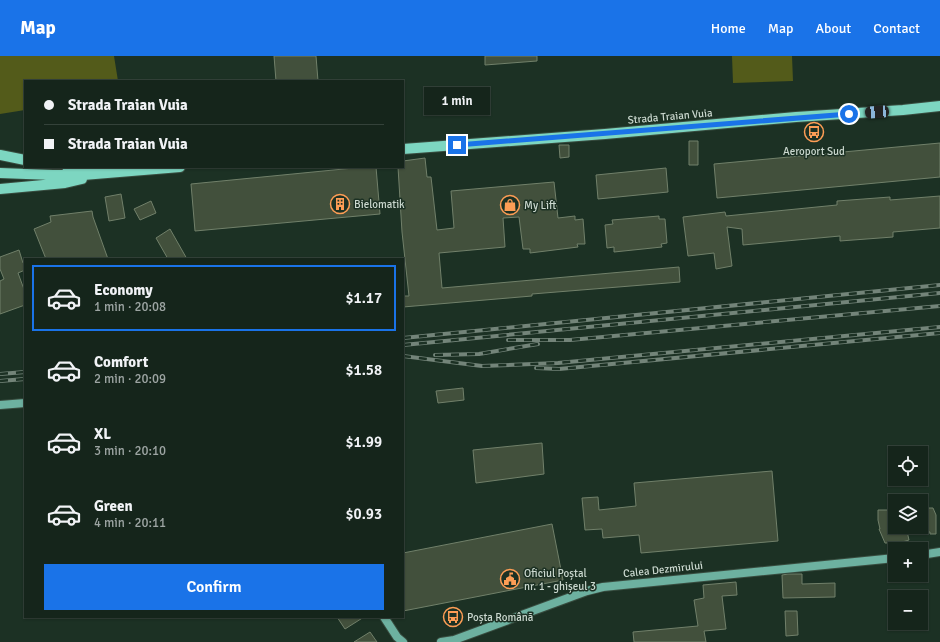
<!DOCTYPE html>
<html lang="en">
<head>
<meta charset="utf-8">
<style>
	:root { --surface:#15251b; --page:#1e2d24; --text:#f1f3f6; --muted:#9da5a3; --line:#34423a; --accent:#1a73e8 }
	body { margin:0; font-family:Signika,sans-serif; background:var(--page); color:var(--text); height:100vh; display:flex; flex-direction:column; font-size:15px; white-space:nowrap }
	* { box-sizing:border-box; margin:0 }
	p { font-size:13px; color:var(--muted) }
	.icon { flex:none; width:22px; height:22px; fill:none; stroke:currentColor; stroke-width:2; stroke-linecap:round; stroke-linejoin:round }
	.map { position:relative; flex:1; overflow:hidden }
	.details { position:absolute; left:24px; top:202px; width:380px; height:360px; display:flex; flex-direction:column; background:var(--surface); border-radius:0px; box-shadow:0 1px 3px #0004,0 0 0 1px var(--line) }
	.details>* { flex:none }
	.guide { position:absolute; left:24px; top:24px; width:380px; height:88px; border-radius:0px; box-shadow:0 1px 3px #0004,0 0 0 1px var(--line); display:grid; align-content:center; height:88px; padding:0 20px; background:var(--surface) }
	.controls { position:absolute; left:888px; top:390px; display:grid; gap:8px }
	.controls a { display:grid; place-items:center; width:40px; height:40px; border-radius:0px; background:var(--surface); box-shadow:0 1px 3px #0004,0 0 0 1px var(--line); font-size:20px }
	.end { position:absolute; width:18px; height:18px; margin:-9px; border:5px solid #1a73e8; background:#fff; box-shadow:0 0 0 2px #fff }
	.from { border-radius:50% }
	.bubble { position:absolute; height:28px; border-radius:0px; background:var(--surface); box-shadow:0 1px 3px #0004,0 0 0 1px var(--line); font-size:13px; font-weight:600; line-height:28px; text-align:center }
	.car { position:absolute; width:12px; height:24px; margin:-12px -6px; border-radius:5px; box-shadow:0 0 3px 1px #0007; background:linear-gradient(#222 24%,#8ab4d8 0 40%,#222 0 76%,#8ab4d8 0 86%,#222 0) }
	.guide b { display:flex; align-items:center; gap:14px; height:38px; font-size:15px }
	.guide b+b { border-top:1px solid var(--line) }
	.guide i { width:10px; height:10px; background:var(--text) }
	ul { padding:7px 0 0; list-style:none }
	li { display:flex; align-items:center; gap:12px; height:66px; margin:0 8px 6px; padding:0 12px; border:2px solid transparent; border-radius:0px }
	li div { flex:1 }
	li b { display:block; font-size:15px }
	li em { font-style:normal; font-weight:600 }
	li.on { border-color:var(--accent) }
	li>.icon { width:36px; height:36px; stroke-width:1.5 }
	.button { display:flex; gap:8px; margin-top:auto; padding:8px 20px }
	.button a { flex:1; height:46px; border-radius:0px; background:var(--accent); color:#fff; font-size:16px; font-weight:600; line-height:46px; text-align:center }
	header { display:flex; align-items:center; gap:24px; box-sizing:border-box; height:56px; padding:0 20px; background:var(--accent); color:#fff }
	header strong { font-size:19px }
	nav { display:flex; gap:22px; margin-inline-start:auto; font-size:14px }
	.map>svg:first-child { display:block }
</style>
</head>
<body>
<header>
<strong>Map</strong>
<nav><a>Home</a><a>Map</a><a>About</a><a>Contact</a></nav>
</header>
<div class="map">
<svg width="940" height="586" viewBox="0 0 940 586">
	<rect width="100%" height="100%" fill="#1c3124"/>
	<path fill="#535b1a" d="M0,0H114L118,25H25V54L0,58Z
		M732,0H792L793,25L733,27Z"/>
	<path fill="#42503c" stroke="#71806a" d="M274,0H316L318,25H276Z
		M485,0H537V5L485,9Z
		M689,85H698V109H689Z
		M940,87V121L717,142L714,108Z
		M559,89H569V101L560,102Z
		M425,102L427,121H431L437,174L454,172L451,135L554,126L558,162L575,160V164L583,163L585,188H577L578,191L530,197V193H523L519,161L503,162L505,191L439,197L442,232L679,211L680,226L532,238V240L403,251V240H409L402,176L398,111H403V105Z
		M364,111H376L380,158L195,175L191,128Z
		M666,112L668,136L598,143L596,119Z
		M121,138L125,162L109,165L105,141Z
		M940,140V172L893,176V181L840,185V180L743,189L742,173L727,171L732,210L716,213L714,197L688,200L683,161L725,156L726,160L837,149V145L890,141V144Z
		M151,145L156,157L140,164L134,153Z
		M92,155L93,161L108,203H46L34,173L51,166L50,160Z
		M659,160V163H665L667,187L661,188L662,191L614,196V191L607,192L605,169L613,168L612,164Z
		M170,173L187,203H168L156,182Z
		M19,194L23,207L25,206V214L18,217L25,236V249L0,258V225L4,223L0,213V201Z
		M463,332L464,344L438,347L436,335Z
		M542,387L544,418L476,427L473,394Z
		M772,415L778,485L641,497L639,479L603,482L602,473L585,474L582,442L598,441L599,454L636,450L634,427Z
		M921,452H933L936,459V478H930V476H921Z
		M878,454H892L893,470L906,471L909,484L892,489V487H885L879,473H880L878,464Z
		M552,468L563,524L403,555V497Z
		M788,518H802V528L835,527V541L783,542L782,519Z
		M736,526L737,539L722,540L726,573L704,575L706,586H634L633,576L698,570L694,544L704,542L703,529Z
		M785,555H797L798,579L786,580Z
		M337,561H364L345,573Z
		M370,576L377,586H354Z"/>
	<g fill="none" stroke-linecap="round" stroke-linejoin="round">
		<g stroke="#384c3f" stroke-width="10">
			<path id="secondary" d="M0,349L25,347
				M921,499L940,496
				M384,561L397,581L403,586
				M441,586L454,584L587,535L603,531L895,502"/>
		</g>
		<g stroke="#384c3f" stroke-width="12">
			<path id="primary" d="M403,93L605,78L796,61L903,54L940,50
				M0,99L25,104
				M67,111L89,113
				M0,117L53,119H83L180,111
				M0,133L65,127L82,123"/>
		</g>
		<use href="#secondary" stroke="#6db1a0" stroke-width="8"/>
		<use href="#primary" stroke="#7dd6c1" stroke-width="10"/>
		<g stroke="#738479" stroke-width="4">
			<path id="rail" d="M403,282L940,229
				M508,284H570L940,250
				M403,289L940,237
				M435,299L479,298L538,288
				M403,300L482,310L558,307L940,271
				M536,312L559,313L940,277
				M0,318L25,316
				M0,325L25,323"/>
		</g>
		<use href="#rail" stroke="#1c3124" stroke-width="2.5" stroke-dasharray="8" stroke-linecap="butt"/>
	</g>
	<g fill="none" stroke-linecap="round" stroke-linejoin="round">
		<path stroke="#1a73e8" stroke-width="5" d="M457,89L849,58"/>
	</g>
	<defs>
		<g id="bus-ring" transform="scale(1)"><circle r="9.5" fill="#1c3124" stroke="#fd9d55" stroke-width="1.5"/><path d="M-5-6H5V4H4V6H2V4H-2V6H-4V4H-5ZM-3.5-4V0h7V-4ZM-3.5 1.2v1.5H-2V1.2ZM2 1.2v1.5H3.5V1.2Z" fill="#fd9d55"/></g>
		<g id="building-ring" transform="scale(1)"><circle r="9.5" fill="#1c3124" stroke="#fd9d55" stroke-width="1.5"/><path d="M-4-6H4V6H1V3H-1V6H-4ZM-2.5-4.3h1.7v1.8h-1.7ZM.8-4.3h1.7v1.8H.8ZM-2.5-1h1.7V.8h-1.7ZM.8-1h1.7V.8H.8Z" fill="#fd9d55"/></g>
		<g id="shop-ring" transform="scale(1)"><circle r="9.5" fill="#1c3124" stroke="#fd9d55" stroke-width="1.5"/><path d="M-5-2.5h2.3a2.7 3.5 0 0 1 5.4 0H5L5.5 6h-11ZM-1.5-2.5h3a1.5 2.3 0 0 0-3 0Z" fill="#fd9d55"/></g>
		<g id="civic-ring" transform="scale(1)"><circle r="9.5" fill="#1c3124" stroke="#fd9d55" stroke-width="1.5"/><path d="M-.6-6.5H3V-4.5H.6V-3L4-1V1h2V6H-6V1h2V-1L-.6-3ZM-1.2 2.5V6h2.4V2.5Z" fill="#fd9d55"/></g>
	</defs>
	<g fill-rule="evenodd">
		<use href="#bus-ring" x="814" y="76"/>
		<use href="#building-ring" x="340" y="148"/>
		<use href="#shop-ring" x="510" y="149"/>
		<use href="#civic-ring" x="510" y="523"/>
		<use href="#bus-ring" x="453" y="561"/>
	</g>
	<g text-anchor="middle" stroke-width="3" stroke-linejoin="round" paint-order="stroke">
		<g font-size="11" fill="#cbd8cf" stroke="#1c3124">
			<text transform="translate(670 60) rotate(-5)" y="4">Strada Traian Vuia</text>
			<text transform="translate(663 513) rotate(-6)" y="4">Calea Dezmirului</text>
		</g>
		<g font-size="11" fill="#cbd8cf" stroke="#1c3124" text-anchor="start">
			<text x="814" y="99" text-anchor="middle">Aeroport Sud</text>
			<text x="354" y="152">Bielomatik</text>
			<text x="524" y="153">My Lift</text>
			<text x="524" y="521">Oficiul Poștal<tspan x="524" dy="13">nr. 1 - ghișeul 3</tspan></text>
			<text x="467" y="565">Poșta Română</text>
		</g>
	</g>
</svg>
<div class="controls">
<a><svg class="icon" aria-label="locate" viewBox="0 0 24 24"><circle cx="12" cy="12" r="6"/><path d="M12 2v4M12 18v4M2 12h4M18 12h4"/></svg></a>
<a><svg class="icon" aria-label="layers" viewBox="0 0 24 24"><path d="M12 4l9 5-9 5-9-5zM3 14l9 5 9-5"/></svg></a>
<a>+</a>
<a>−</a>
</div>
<i class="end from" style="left:849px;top:58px"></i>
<i class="end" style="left:457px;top:89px"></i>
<div class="bubble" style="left:424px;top:31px;width:66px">1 min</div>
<i class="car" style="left:877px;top:56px;rotate:266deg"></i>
<div class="guide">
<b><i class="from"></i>Strada Traian Vuia</b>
<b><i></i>Strada Traian Vuia</b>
</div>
<section class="details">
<ul>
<li class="on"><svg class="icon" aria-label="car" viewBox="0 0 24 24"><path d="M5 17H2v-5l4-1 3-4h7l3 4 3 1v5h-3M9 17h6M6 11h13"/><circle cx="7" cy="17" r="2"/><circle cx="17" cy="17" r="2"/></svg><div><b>Economy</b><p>1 min · 20:08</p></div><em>$1.17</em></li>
<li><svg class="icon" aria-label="car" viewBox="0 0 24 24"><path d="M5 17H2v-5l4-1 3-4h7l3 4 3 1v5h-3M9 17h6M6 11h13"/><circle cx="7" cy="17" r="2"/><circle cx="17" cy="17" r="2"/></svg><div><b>Comfort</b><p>2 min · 20:09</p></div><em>$1.58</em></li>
<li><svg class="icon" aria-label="car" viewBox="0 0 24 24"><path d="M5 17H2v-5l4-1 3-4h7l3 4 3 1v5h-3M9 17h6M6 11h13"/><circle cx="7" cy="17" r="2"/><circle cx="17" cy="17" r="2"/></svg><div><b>XL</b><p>3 min · 20:10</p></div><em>$1.99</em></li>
<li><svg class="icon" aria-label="car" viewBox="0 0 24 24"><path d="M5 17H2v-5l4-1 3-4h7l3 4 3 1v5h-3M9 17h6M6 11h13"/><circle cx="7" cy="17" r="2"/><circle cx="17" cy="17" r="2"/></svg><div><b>Green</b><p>4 min · 20:11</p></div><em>$0.93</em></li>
</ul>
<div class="button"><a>Confirm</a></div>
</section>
</div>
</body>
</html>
